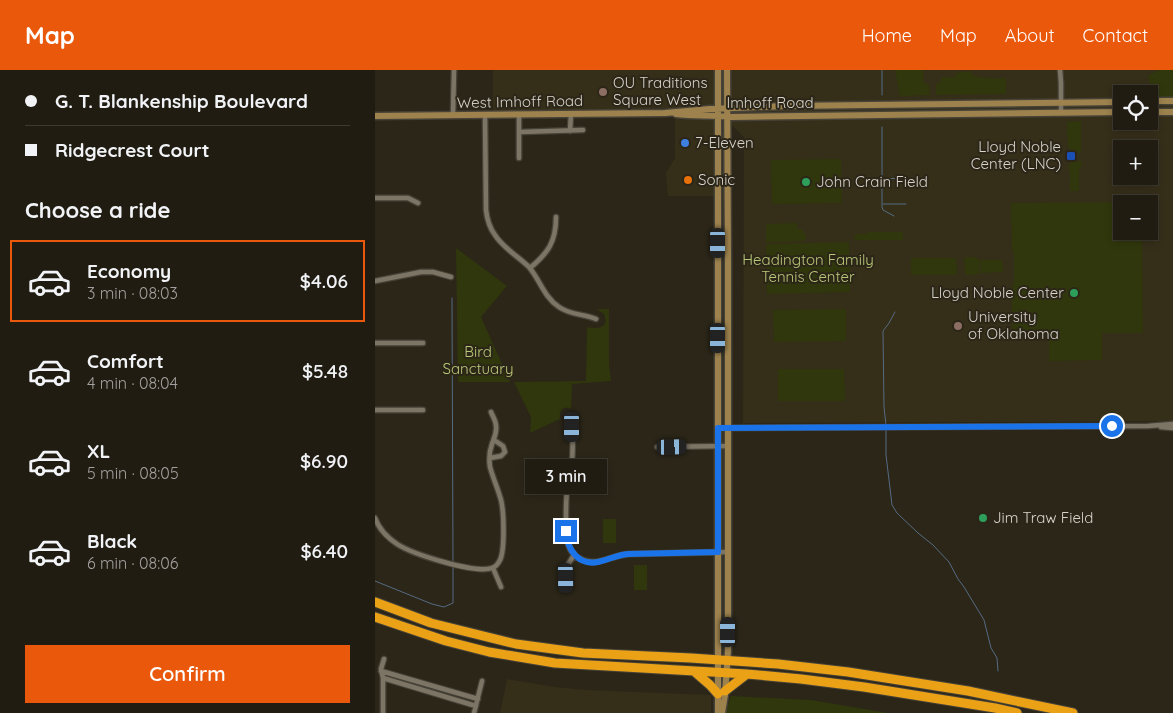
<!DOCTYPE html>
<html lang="en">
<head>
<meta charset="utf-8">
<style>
	:root { --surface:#201c12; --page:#2d2920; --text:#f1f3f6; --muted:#a2a19f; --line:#3d3a32; --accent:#ea580c }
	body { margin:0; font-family:Quicksand,sans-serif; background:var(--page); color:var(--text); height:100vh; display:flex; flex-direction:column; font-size:19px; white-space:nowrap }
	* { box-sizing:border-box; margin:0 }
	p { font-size:16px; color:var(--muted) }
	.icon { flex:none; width:28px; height:28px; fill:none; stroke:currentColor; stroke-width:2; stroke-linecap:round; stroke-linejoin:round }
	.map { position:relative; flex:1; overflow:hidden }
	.sheet { display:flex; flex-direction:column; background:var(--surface); width:375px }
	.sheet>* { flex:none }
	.top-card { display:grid; align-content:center; height:110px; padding:0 25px; background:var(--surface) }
	.buttons { position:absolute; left:738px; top:15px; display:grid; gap:10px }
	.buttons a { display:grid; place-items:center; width:45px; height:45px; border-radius:0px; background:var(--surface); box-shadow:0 2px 8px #0003,0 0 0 1px var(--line); font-size:25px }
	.end { position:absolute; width:22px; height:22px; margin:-11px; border:6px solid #1a73e8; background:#fff; box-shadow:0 0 0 2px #fff }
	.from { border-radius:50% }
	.bubble { position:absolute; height:35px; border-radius:0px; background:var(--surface); box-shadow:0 2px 8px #0003,0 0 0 1px var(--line); font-size:16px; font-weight:600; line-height:35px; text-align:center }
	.car { position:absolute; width:15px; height:30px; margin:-15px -8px; border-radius:6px; box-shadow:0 0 4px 1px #0007; background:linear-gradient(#222 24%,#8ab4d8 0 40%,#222 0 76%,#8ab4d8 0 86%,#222 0) }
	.top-card b { display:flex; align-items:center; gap:18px; height:48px; font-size:19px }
	.top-card b+b { border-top:1px solid var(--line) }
	.top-card i { width:12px; height:12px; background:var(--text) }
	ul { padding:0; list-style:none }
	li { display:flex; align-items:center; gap:15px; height:82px; margin:0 10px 8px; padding:0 15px; border:2px solid transparent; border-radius:0px }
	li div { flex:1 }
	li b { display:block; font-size:19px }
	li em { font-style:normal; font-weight:600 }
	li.active { border-color:var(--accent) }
	li>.icon { width:45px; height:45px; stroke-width:1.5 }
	h2 { padding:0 25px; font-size:22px; line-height:60px }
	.button { display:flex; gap:10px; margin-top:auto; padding:10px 25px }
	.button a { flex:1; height:58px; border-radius:0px; background:var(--accent); color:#fff; font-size:20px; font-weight:600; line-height:58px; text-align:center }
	header { display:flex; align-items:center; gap:30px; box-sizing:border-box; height:70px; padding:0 25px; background:var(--accent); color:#fff }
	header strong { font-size:24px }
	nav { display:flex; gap:28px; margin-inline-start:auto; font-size:18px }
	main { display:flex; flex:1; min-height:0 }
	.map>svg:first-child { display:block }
</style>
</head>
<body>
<header>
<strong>Map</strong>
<nav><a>Home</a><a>Map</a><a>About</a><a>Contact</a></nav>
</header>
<main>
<section class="sheet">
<div class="top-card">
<b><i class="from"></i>G. T. Blankenship Boulevard</b>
<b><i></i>Ridgecrest Court</b>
</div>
<h2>Choose a ride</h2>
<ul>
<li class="active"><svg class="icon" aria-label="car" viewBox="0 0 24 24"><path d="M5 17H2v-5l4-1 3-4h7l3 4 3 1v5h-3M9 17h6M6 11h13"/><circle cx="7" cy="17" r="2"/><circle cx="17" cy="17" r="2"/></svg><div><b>Economy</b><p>3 min · 08:03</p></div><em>$4.06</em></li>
<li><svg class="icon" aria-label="car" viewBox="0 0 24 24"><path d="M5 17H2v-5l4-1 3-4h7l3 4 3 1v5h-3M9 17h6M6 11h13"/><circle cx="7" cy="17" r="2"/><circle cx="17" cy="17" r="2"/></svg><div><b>Comfort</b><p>4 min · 08:04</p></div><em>$5.48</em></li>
<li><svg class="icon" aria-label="car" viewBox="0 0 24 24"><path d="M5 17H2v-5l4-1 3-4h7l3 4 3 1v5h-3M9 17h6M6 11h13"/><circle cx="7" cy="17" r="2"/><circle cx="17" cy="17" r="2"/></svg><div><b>XL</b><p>5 min · 08:05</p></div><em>$6.90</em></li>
<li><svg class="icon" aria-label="car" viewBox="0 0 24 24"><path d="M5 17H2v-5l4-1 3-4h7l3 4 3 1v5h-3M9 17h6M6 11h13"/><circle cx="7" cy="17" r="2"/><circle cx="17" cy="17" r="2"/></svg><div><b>Black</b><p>6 min · 08:06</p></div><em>$6.40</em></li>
</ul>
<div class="button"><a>Confirm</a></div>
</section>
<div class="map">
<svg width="798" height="643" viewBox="0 0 798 643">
	<rect width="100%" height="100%" fill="#2b2618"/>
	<path fill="#352e19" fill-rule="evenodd" d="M118,0H798V351L368,353L369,67L339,38L118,41ZM746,24H774V51H746ZM746,79H774V106H746ZM746,134H774V161H746Z
		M300,47H339L340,126H293L291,103L300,88Z
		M132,609L180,617L212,620L336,625V643H125Z"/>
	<path fill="#30370c" d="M520,0H548L549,12L554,15L555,25L525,26Z
		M784,0H798V28H780L774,24H779V22H775V14L773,6Z
		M596,1L597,5C608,8 619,9 631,8V24L561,25V14L566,12V7H579L580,6L581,3Z
		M706,51V83H695V78H693L692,52Z
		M466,89L467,133L397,134L396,90Z
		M695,91H706L707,96L704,99V121H695V101L692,96H695Z
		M766,132V134H746V161H767L768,263H727V290L674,291V263H637V216L639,211V183L637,180L636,133Z
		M422,153V159H428V162L431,165V169L429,171L391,172V155L392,154Z
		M493,162H528V170H480L479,166L481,164H491Z
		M474,172L475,222L392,224L391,174Z
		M81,178L132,216L106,247L135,312H83Z
		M591,187H599L605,190V203L599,205H590L589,189Z
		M537,188H580L581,189L582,204L580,205H538L536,204V189Z
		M606,190H627L628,202L606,203Z
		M222,239H234V294L236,311L197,314L196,339C187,335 184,341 185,349L155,363L156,347L139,312L211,311L212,257C222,259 235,259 229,244Z
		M471,239V271L399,272L398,240Z
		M403,299H469L470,331H403Z
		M228,449H241V473H228Z
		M259,495H272V520H259Z
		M356,626L436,630L513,643H350Z"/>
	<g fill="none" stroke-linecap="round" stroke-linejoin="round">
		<path stroke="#566b82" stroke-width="1" d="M507,25V0
			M507,57V137L508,140L519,146
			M507,109L529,108
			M508,134H531
			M77,228L78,492
			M511,355L509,337L508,261L514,253L520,242
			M511,359V385L517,435L522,443L543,463L558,475L574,492L583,509L589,517L609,550L616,578L622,588L623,601
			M0,511L57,534L69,537L78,533V496"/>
		<g stroke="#474237" stroke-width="7">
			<path id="street" d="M685,0L686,13V43
				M144,44V88
				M78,45L79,0
				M110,45L111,140C112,149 114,157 120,165C128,178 143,186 154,197C165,210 169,227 184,237C195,245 209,244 221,249
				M195,61L196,44
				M144,62L208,60
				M0,128H33L43,133
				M155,198C173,183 181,172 181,147
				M0,211L46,202H58L76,207
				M0,273H48
				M0,340H48
				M193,346C194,349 196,353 197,357C198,366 198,389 196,399C196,404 194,409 193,414C191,424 191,434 191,444C191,465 189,489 216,492C227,493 240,485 253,484L353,482
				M786,357L798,358
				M343,358L773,356L798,354
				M282,377L353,376
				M115,388L126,386L130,382L128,376L119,370
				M0,448C4,459 13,468 22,474C37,484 100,504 117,498C121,497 123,494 125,490C130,480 129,442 126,430C123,419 118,408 115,397C114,390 114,382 117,374C119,368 122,363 121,356C121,351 118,347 116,342
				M118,498L126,517
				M191,517L192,496L199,485
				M6,601L103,629
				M8,608L101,636
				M8,643V608L6,599L9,589
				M99,643L107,611"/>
		</g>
		<g stroke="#474237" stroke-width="9">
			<path id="secondary" d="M343,0V643
				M774,31H798
				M774,42H798
				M301,44C319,46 338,45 357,47L746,42
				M0,46L290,43L335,39L410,36L746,32
				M347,643L350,625L353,580V191L352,0"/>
		</g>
		<g stroke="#474237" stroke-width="11">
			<path id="highway" d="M0,532L56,553L141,574L208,583L316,588L403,594L473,602L593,621L698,643
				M0,547L71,571L114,582L180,593L372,604L426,609L489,617L620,638L642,643
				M320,602L335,615L343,624
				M350,621L372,604"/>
		</g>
		<use href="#street" stroke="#7c7565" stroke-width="4.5"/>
		<use href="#secondary" stroke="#9d824d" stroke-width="6"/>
		<use href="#highway" stroke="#eaa116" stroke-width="9"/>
	</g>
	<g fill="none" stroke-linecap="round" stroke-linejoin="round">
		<path stroke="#1a73e8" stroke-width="6" d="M191,461C192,479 203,496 223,492C233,490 241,485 253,484L343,482V358L737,356"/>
	</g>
	<g fill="#8d6e63" stroke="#2b2618" stroke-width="2">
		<circle cx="228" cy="22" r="5"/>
		<circle cx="583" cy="256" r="5"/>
	</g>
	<circle fill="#3f7fe0" stroke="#2b2618" stroke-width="2" cx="310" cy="73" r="5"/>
	<rect fill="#1a4fb4" stroke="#2b2618" stroke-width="2" x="691" y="81" width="10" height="10" rx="2.5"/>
	<circle fill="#e8710a" stroke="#2b2618" stroke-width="2" cx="313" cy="110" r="5"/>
	<g fill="#2e9e5b" stroke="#2b2618" stroke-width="2">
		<circle cx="431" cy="112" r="5"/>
		<circle cx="699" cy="223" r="5"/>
		<circle cx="608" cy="448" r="5"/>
	</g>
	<g text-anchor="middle" stroke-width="4" stroke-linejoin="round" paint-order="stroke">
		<g font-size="15" fill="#d7d3ca" stroke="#2b2618" text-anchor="start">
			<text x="238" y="18">OU Traditions<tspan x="238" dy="17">Square West</tspan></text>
			<text x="320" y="78">7-Eleven</text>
			<text x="686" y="82" text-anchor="end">Lloyd Noble<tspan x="686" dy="17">Center (LNC)</tspan></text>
			<text x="323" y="115">Sonic</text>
			<text x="441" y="117">John Crain Field</text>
			<text x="689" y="228" text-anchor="end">Lloyd Noble Center</text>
			<text x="593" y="252">University<tspan x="593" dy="17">of Oklahoma</tspan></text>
			<text x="618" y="453">Jim Traw Field</text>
		</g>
		<g font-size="15" fill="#d7d3ca" stroke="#2b2618">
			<text transform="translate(145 32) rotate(-1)" y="5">West Imhoff Road</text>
			<text x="395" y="38">Imhoff Road</text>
		</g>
		<g font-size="15" fill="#b9c878" stroke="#2b2618">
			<text x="433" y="195">Headington Family<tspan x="433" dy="17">Tennis Center</tspan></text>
			<text x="103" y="287">Bird<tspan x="103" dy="17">Sanctuary</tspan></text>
		</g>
	</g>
</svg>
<div class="buttons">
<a><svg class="icon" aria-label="locate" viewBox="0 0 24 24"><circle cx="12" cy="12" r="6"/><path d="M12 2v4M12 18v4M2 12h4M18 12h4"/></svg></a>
<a>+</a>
<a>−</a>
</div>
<i class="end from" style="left:737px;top:356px"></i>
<i class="end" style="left:191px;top:461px"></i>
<div class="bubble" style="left:150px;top:389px;width:82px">3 min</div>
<i class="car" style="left:343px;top:173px;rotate:180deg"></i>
<i class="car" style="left:343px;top:268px;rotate:180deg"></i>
<i class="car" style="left:197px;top:357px;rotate:180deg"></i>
<i class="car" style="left:297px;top:377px;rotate:89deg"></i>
<i class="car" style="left:191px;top:508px;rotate:179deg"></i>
<i class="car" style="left:353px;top:562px;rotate:0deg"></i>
</div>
</main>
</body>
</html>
